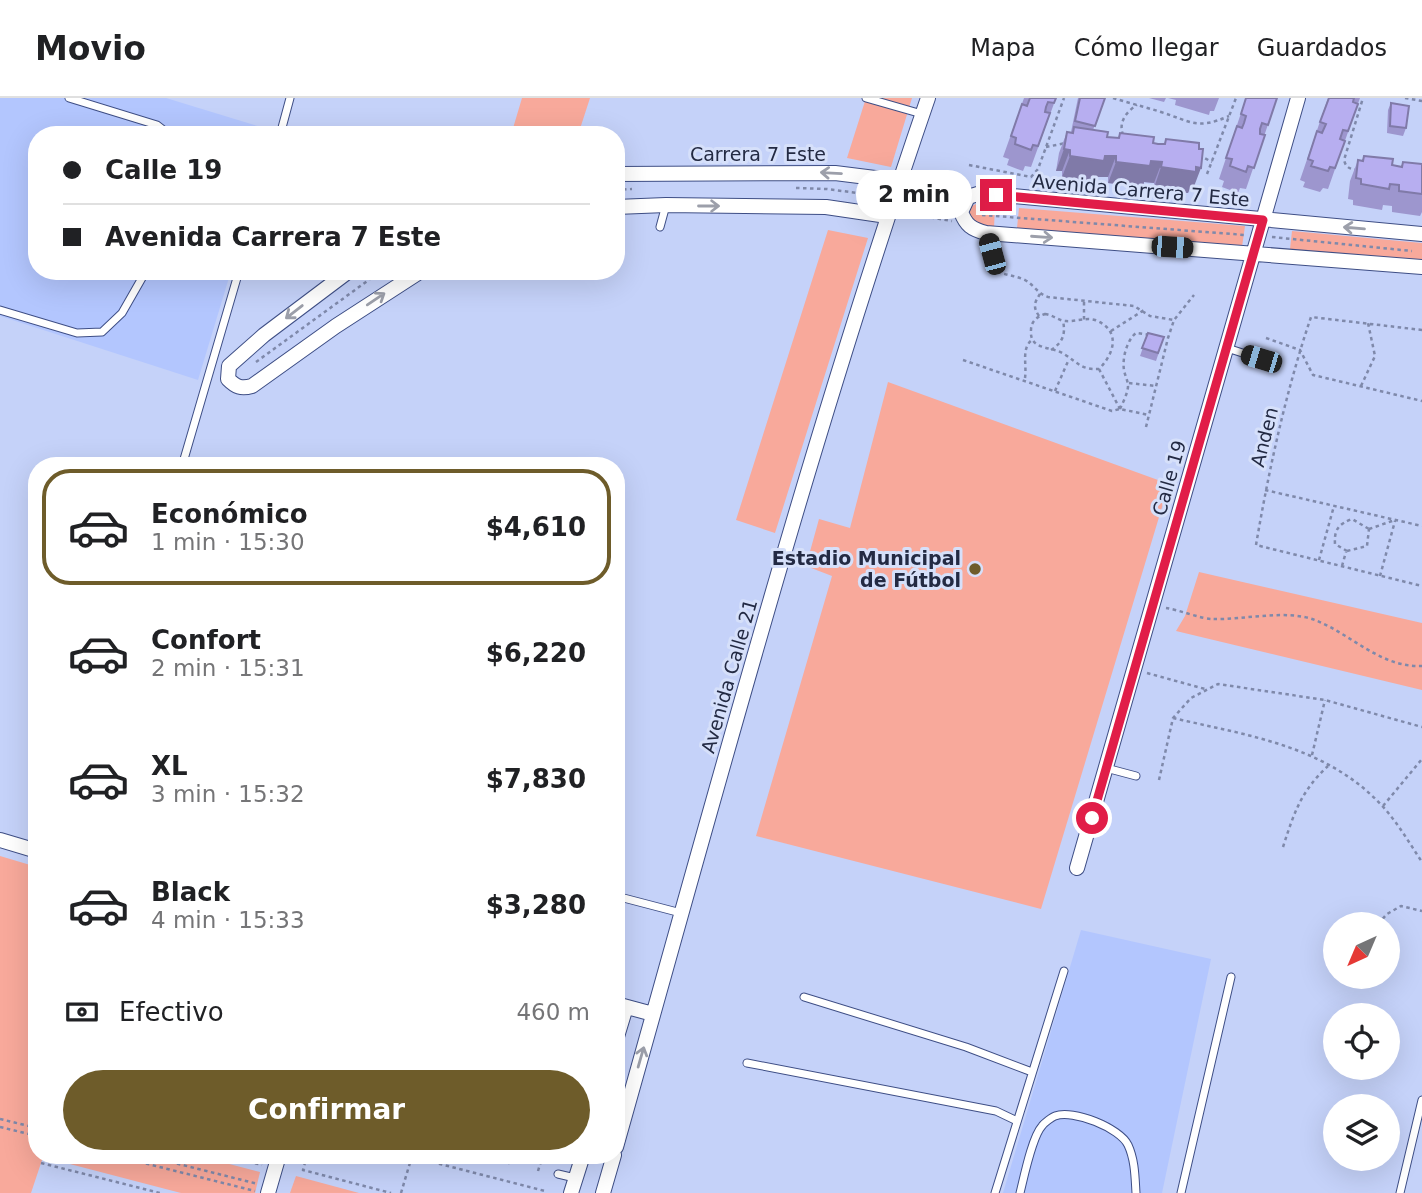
<!DOCTYPE html>
<html lang="es">
<head>
<meta charset="utf-8">
<style>
	:root { --surface:#fff; --page:#f2f2f2; --text:#202124; --muted:#757577; --line:#e0e0e0; --accent:#6e5c2a }
	body { margin:0; font-family:"DejaVu Sans",sans-serif; background:var(--page); color:var(--text); height:100vh; display:flex; flex-direction:column; font-size:26px; white-space:nowrap }
	* { box-sizing:border-box; margin:0 }
	p { font-size:23px; color:var(--muted) }
	.icon { flex:none; width:38px; height:38px; fill:none; stroke:currentColor; stroke-width:2; stroke-linecap:round; stroke-linejoin:round }
	.map { position:relative; flex:1; overflow:hidden }
	.details { position:absolute; left:28px; top:359px; width:597px; height:707px; display:flex; flex-direction:column; background:var(--surface); border-radius:28px; box-shadow:0 7px 28px #0002 }
	.details>* { flex:none }
	.top-card { position:absolute; left:28px; top:28px; width:597px; height:154px; border-radius:28px; box-shadow:0 7px 28px #0002; display:grid; align-content:center; height:154px; padding:0 35px; background:var(--surface) }
	.needle { width:46px; rotate:224deg }
	.tools { position:absolute; left:1323px; top:814px; display:grid; gap:14px }
	.tools a { display:grid; place-items:center; width:77px; height:77px; border-radius:50%; background:var(--surface); box-shadow:0 7px 28px #0002; font-size:35px }
	.end { position:absolute; width:32px; height:32px; margin:-16px; border:9px solid #e11d48; background:#fff; box-shadow:0 0 0 4px #fff }
	.from { border-radius:50% }
	.bubble { position:absolute; height:49px; border-radius:24px; background:var(--surface); box-shadow:0 7px 28px #0002; font-size:23px; font-weight:600; line-height:49px; text-align:center }
	.car { position:absolute; width:21px; height:42px; margin:-21px -10px; border-radius:9px; box-shadow:0 0 5px 2px #0007; background:linear-gradient(#222 24%,#8ab4d8 0 40%,#222 0 76%,#8ab4d8 0 86%,#222 0) }
	.top-card b { display:flex; align-items:center; gap:24px; height:66px; font-size:26px }
	.top-card b+b { border-top:2px solid var(--line) }
	.top-card i { width:18px; height:18px; background:var(--text) }
	ul { padding:12px 0 0; list-style:none }
	li { display:flex; align-items:center; gap:21px; height:116px; margin:0 14px 10px; padding:0 21px; border:4px solid transparent; border-radius:28px }
	li div { flex:1 }
	li b { display:block; font-size:26px }
	li em { font-style:normal; font-weight:600 }
	li.on { border-color:var(--accent) }
	li>.icon { width:63px; height:63px; stroke-width:1.5 }
	.pay { display:flex; align-items:center; gap:18px; height:77px; padding:0 35px; font-size:26px }
	.pay p { margin-inline-start:auto }
	.cta { display:flex; gap:14px; margin-top:auto; padding:14px 35px }
	.cta a { flex:1; height:80px; border-radius:42px; background:var(--accent); color:#fff; font-size:28px; font-weight:600; line-height:80px; text-align:center }
	header { display:flex; align-items:center; gap:42px; box-sizing:border-box; height:98px; padding:0 35px; background:var(--surface); border-bottom:2px solid var(--line) }
	header strong { font-size:33px }
	nav { display:flex; gap:38px; margin-inline-start:auto; font-size:24px }
	.map>svg:first-child { display:block }
</style>
</head>
<body>
<header>
<strong>Movio</strong>
<nav><a>Mapa</a><a>Cómo llegar</a><a>Guardados</a></nav>
</header>
<div class="map">
<svg width="1422" height="1095" viewBox="0 0 1422 1095">
	<rect width="100%" height="100%" fill="#c5d2f9"/>
	<path fill="#b3c6fe" d="M0,0H166L274,33L273,37H37V173H231L198,282L0,218Z
		M1081,832L1211,861L1162,1095H1003Z"/>
	<path fill="#f8a99b" d="M522,0H590L578,37H511Z
		M866,0H912L891,69L847,60Z
		M976,106L995,108L994,130L979,129L969,117L970,109Z
		M1019,110L1245,128L1242,149L1017,130Z
		M828,132L868,140L775,435L736,422Z
		M1292,133L1422,145V164L1290,151Z
		M888,284L1169,386L1041,811L756,738L832,478L806,468L819,421L850,430Z
		M1199,474L1422,525V592L1176,533L1185,518Z
		M0,758L37,769V1057H195L260,1074L255,1095H181L43,1059L31,1095H0Z
		M296,1078L359,1095H290Z"/>
	<g fill="none" stroke-linecap="round" stroke-linejoin="round">
		<g stroke="#3e4e85" stroke-width="9">
			<path id="service" d="M69,0L157,27L170,37
				M866,0L922,16
				M280,37L290,0
				M660,129L666,107
				M986,136L992,156
				M0,212L77,235L102,234L122,215L146,173
				M1227,250L1261,261
				M182,368L239,173
				M1106,670L1136,678
				M616,798L681,815
				M804,899L966,949L1032,974
				M747,965L996,1013L1017,1023
				M558,1076L575,1080
				M995,1095L1064,873
				M1020,1095C1024,1079 1032,1039 1042,1028C1044,1025 1052,1019 1055,1018C1073,1011 1120,1030 1128,1047C1135,1062 1135,1079 1136,1095
				M1181,1095L1231,879
				M1400,1095L1422,1002"/>
		</g>
		<g stroke="#3e4e85" stroke-width="16">
			<path id="minor" d="M616,76L835,75L899,83
				M616,109L666,107L826,109L887,118
				M1422,136L981,95L968,99L961,114C966,127 971,131 986,135L1422,169
				M349,173L264,237L229,268L228,281C236,289 241,291 252,288L336,228L421,173
				M0,742L37,753
				M1077,770L1298,0
				M616,906L653,916
				M616,942L626,909
				M616,1049C715,698 809,345 928,0
				M268,1095L279,1057
				M571,1095L583,1057
				M603,1095L614,1057"/>
		</g>
		<path stroke="#7f89aa" stroke-width="2.5" stroke-dasharray="3.5 3.5" stroke-linecap="butt" d="M1113,0C1129,5 1145,9 1161,14C1192,24 1197,32 1229,18
			M1405,0L1422,3
			M1123,37C1118,24 1127,13 1137,7
			M1046,49L1066,45
			M1199,57L1212,64
			M969,67L1031,79L1038,71L1064,0
			M1358,72C1350,71 1346,70 1344,62L1363,0
			M1207,76L1236,0
			M796,90L827,91L880,98
			M616,92L632,91
			M903,115L952,123
			M982,117L1245,137
			M1272,139L1412,153
			M991,171C1002,177 1014,177 1025,182C1034,187 1038,196 1048,199L1134,208L1150,218L1174,222
			M1084,204V222
			M1045,216C1053,217 1059,223 1066,223C1075,224 1086,219 1095,222C1121,232 1115,255 1099,271C1081,272 1077,264 1064,256C1053,248 1029,253 1031,232C1031,223 1038,218 1045,216Z
			M1039,218C1033,209 1034,205 1040,196
			M1422,232L1311,219C1286,293 1269,371 1256,447L1422,488
			M1111,233L1144,212
			M1266,240L1300,252L1313,277L1422,303
			M1051,252C1062,245 1066,237 1063,223
			M963,262L1112,313L1120,311L1149,317
			M256,264L381,173
			M1099,271L1120,311
			M1025,280C1027,267 1021,250 1032,242
			M1129,285L1156,288
			M1361,288L1375,258L1368,225
			M1055,293L1069,261
			M1120,311C1123,304 1127,297 1128,289C1128,282 1125,278 1124,272C1122,260 1127,242 1136,235L1151,237
			M1146,329L1168,240L1174,222L1194,197
			M1265,392L1422,428
			M1369,431L1395,422
			M1347,453L1335,446C1334,431 1339,426 1352,421L1369,431
			M1347,453L1367,448L1369,431
			M1319,462L1334,408
			M1342,468L1346,454
			M1380,478L1395,423
			M1166,510C1180,512 1201,521 1213,521C1243,522 1286,511 1315,522C1351,536 1381,570 1422,568
			M1147,575L1205,591
			M1173,620C1250,638 1329,648 1385,711C1399,727 1410,746 1422,764
			M1312,657L1325,602
			M1159,682L1173,620L1191,600L1218,586L1325,602L1422,629
			M1383,708L1422,661
			M1283,749C1294,715 1301,693 1328,668
			M1378,826L1387,816L1401,808L1422,813
			M0,1021L37,1030
			M0,1029L37,1038
			M112,1057L255,1093
			M143,1057L258,1086
			M221,1057L262,1067
			M307,1057L303,1072L391,1095
			M405,1057L545,1093
			M552,1057H559
			M41,1065L160,1095
			M508,1066L511,1057
			M538,1073L543,1057
			M401,1095L412,1058"/>
		<use href="#service" stroke="#fff" stroke-width="7"/>
		<use href="#minor" stroke="#fff" stroke-width="14"/>
	</g>
	<path fill="#9d96ce" d="M1024,0H1056L1031,69L1025,68L1023,73L1007,67L1009,61L1003,59Z
		M1078,0H1105L1093,32L1107,39L1118,40L1120,35L1158,46H1164L1166,41L1193,91L1190,90L1188,95L1154,90V85L1144,84L1143,89L1108,85V79H1098L1097,84L1062,79V73H1056L1059,55L1067,34H1072H1071Z
		M1149,0H1166L1164,4Z
		M1168,0H1219L1214,13H1210L1209,17L1175,7L1176,2Z
		M1246,0H1277L1246,91L1240,90L1238,95L1222,89L1224,83L1219,81Z
		M1328,0H1360L1328,91L1323,90L1320,94L1303,89L1305,84L1300,82Z
		M1391,5L1406,30L1403,38L1387,35L1388,12Z
		M1364,58L1401,69L1403,64L1422,66V114L1420,118L1392,114V108L1383,107L1382,112L1353,107V102L1348,101L1350,83L1358,62L1362,63Z
		M1148,235L1164,239L1156,263L1140,258Z"/>
	<path fill="#807aa8" d="M1064,51L1070,52L1062,73H1056Z
		M1070,58H1116L1108,79H1098L1097,84L1062,79Z
		M1116,64L1151,63L1162,64L1154,85L1144,84L1143,89L1108,85Z
		M1161,69L1201,70L1193,91L1190,90L1188,95L1154,90Z"/>
	<path fill="#b7aef0" stroke="#807aa8" stroke-width="2" d="M1030,0H1056L1054,5L1048,4L1046,9L1045,14L1050,15L1038,48L1033,47L1031,52L1015,46L1016,40L1011,38L1022,6L1027,8Z
		M1080,0H1105L1095,28L1075,23Z
		M1246,0H1277L1268,27L1262,25L1260,31V36L1265,37L1254,70L1248,68L1246,74L1230,68L1232,61L1226,60L1237,28L1242,30L1244,25L1246,18L1241,16Z
		M1329,0H1354L1353,4L1358,6L1348,33L1343,32L1340,41L1345,43L1335,70L1330,69L1328,73L1311,68L1313,63L1308,61L1317,33L1322,35L1326,26L1320,24Z
		M1391,5L1409,8L1406,30L1390,28Z
		M1074,29L1108,34L1107,39L1119,40L1120,35L1154,39L1153,45L1158,46H1165L1166,41L1199,45V51H1203L1201,70L1196,69V74L1161,69L1162,64L1151,63L1150,68L1116,64V58H1105L1104,63L1070,58V52L1064,51L1067,34L1073,35Z
		M1364,58L1393,61L1392,67L1402,69L1403,64L1422,66V96L1399,93V87L1390,86L1389,91L1361,86V81L1356,80L1358,62L1363,63Z
		M1148,235L1164,239L1158,255L1142,250Z"/>
	<defs><path id="oneway-shaft" d="M-6 0H5M1.5-3L5.5 0L1.5 3" fill="none" stroke-width="1.6" stroke-linecap="round" stroke-linejoin="round" transform="scale(1.75)"/></defs>
	<g stroke="#9c9faa">
		<use href="#oneway-shaft" transform="translate(831 75) rotate(-177)"/>
		<use href="#oneway-shaft" transform="translate(709 108)"/>
		<use href="#oneway-shaft" transform="translate(1354 130) rotate(-175)"/>
		<use href="#oneway-shaft" transform="translate(1042 139) rotate(4)"/>
		<use href="#oneway-shaft" transform="translate(376 201) rotate(-34)"/>
		<use href="#oneway-shaft" transform="translate(294 214) rotate(142)"/>
		<use href="#oneway-shaft" transform="translate(641 959) rotate(-74)"/>
	</g>
	<g fill="none" stroke-linecap="round" stroke-linejoin="round">
		<path stroke="#e11d48" stroke-width="9" d="M996,97L1263,122L1092,720"/>
	</g>
	<circle fill="#6e5c2a" stroke="#d6e0fa" stroke-width="2.5" cx="975" cy="471" r="7"/>
	<g text-anchor="middle" stroke-width="6" stroke-linejoin="round" paint-order="stroke">
		<g font-size="19" fill="#232a43" stroke="#d6e0fa">
			<text x="758" y="63">Carrera 7 Este</text>
			<text transform="translate(1141 92) rotate(5)" y="7">Avenida Carrera 7 Este</text>
			<text transform="translate(1264 339) rotate(-76)" y="7">Anden</text>
			<text transform="translate(1169 380) rotate(-74)" y="7">Calle 19</text>
			<text transform="translate(729 578) rotate(-74)" y="7">Avenida Calle 21</text>
		</g>
		<g font-size="19" font-weight="bold" fill="#232a43" stroke="#d6e0fa" text-anchor="end">
			<text x="961" y="467">Estadio Municipal<tspan x="961" dy="22">de Fútbol</tspan></text>
		</g>
	</g>
</svg>
<div class="tools">
<a><svg class="needle" viewBox="-14 -14 28 28"><path d="M0-13l5 13h-10z" fill="#e53935"/><path d="M0 13l5-13h-10z" fill="#757577"/></svg></a>
<a><svg class="icon" aria-label="locate" viewBox="0 0 24 24"><circle cx="12" cy="12" r="6"/><path d="M12 2v4M12 18v4M2 12h4M18 12h4"/></svg></a>
<a><svg class="icon" aria-label="layers" viewBox="0 0 24 24"><path d="M12 4l9 5-9 5-9-5zM3 14l9 5 9-5"/></svg></a>
</div>
<i class="end from" style="left:1092px;top:720px"></i>
<i class="end" style="left:996px;top:97px"></i>
<div class="bubble" style="left:856px;top:72px;width:116px">2 min</div>
<i class="car" style="left:1172px;top:149px;rotate:94deg"></i>
<i class="car" style="left:992px;top:156px;rotate:345deg"></i>
<i class="car" style="left:1261px;top:261px;rotate:287deg"></i>
<div class="top-card">
<b><i class="from"></i>Calle 19</b>
<b><i></i>Avenida Carrera 7 Este</b>
</div>
<section class="details">
<ul>
<li class="on"><svg class="icon" aria-label="car" viewBox="0 0 24 24"><path d="M5 17H2v-5l4-1 3-4h7l3 4 3 1v5h-3M9 17h6M6 11h13"/><circle cx="7" cy="17" r="2"/><circle cx="17" cy="17" r="2"/></svg><div><b>Económico</b><p>1 min · 15:30</p></div><em>$4,610</em></li>
<li><svg class="icon" aria-label="car" viewBox="0 0 24 24"><path d="M5 17H2v-5l4-1 3-4h7l3 4 3 1v5h-3M9 17h6M6 11h13"/><circle cx="7" cy="17" r="2"/><circle cx="17" cy="17" r="2"/></svg><div><b>Confort</b><p>2 min · 15:31</p></div><em>$6,220</em></li>
<li><svg class="icon" aria-label="car" viewBox="0 0 24 24"><path d="M5 17H2v-5l4-1 3-4h7l3 4 3 1v5h-3M9 17h6M6 11h13"/><circle cx="7" cy="17" r="2"/><circle cx="17" cy="17" r="2"/></svg><div><b>XL</b><p>3 min · 15:32</p></div><em>$7,830</em></li>
<li><svg class="icon" aria-label="car" viewBox="0 0 24 24"><path d="M5 17H2v-5l4-1 3-4h7l3 4 3 1v5h-3M9 17h6M6 11h13"/><circle cx="7" cy="17" r="2"/><circle cx="17" cy="17" r="2"/></svg><div><b>Black</b><p>4 min · 15:33</p></div><em>$3,280</em></li>
</ul>
<div class="pay"><svg class="icon" aria-label="cash" viewBox="0 0 24 24"><path d="M3 7h18v10H3z"/><circle cx="12" cy="12" r="2"/></svg>Efectivo<p>460 m</p></div>
<div class="cta"><a>Confirmar</a></div>
</section>
</div>
</body>
</html>
